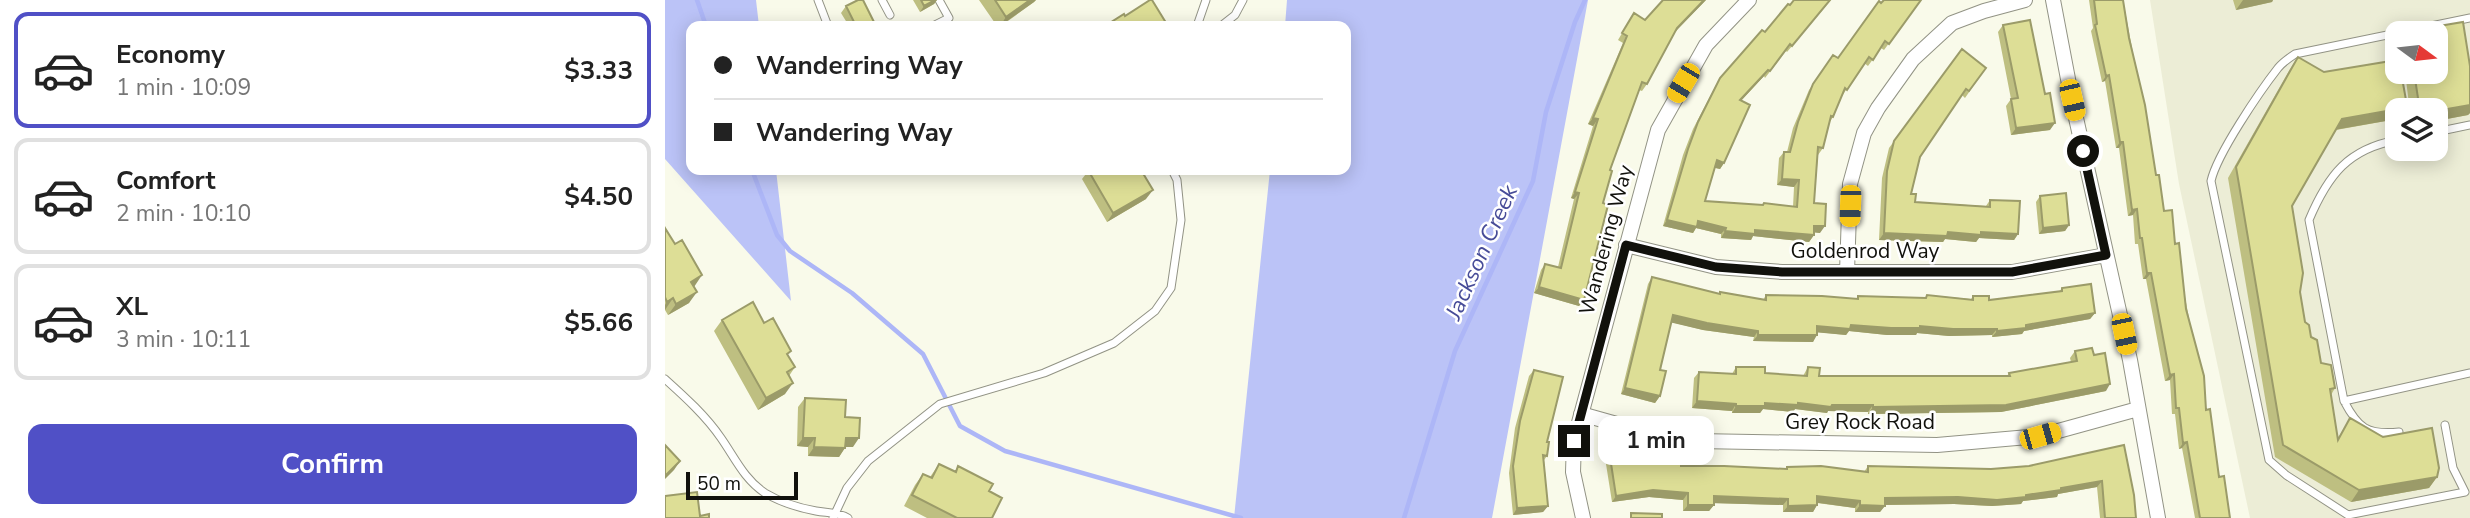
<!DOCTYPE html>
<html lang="en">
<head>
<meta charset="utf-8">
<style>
	:root { --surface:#fff; --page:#f6f6f6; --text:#222; --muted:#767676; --line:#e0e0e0; --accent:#5050c6 }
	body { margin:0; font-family:"Nunito Sans",sans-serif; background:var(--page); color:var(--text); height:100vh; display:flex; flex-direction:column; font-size:26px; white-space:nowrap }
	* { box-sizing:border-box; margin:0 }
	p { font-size:23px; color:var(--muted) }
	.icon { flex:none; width:38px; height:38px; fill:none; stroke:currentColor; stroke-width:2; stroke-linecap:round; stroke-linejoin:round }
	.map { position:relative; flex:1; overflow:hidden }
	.side { display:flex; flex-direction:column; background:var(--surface); width:665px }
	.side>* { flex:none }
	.top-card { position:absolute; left:21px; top:21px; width:665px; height:154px; border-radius:14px; box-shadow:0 4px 18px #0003; display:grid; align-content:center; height:154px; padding:0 28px; background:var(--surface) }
	.needle { width:46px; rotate:105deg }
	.buttons { position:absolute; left:1720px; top:21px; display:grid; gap:14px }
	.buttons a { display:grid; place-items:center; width:63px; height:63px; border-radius:14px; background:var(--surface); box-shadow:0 4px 18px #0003; font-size:35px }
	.scale { position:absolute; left:21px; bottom:18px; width:112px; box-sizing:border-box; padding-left:7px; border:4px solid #11110c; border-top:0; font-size:19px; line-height:24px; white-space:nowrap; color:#11110c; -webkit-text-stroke:5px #fff; paint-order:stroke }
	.end { position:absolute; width:32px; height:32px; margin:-16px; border:9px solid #11110c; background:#fff; box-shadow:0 0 0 4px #fff }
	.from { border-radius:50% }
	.bubble { position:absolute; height:49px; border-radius:14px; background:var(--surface); box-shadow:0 4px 18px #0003; font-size:23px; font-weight:700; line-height:49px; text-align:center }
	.car { position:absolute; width:21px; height:42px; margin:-21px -10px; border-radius:9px; box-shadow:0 0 5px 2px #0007; background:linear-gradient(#f5c518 24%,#345 0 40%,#f5c518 0 76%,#345 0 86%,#f5c518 0) }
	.top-card b { display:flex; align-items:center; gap:24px; height:66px; font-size:26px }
	.top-card b+b { border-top:2px solid var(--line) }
	.top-card i { width:18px; height:18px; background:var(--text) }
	ul { padding:12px 0 0; list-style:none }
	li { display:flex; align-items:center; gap:21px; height:116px; margin:0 14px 10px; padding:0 14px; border:4px solid var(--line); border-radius:14px }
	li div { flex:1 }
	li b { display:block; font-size:26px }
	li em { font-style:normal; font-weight:700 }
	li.current { border-color:var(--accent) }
	li>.icon { width:63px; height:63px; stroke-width:1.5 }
	.button { display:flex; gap:14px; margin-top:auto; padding:14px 28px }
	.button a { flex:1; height:80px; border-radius:14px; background:var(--accent); color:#fff; font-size:28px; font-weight:700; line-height:80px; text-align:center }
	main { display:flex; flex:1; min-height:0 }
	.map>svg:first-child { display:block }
</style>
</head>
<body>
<main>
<section class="side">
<ul>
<li class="current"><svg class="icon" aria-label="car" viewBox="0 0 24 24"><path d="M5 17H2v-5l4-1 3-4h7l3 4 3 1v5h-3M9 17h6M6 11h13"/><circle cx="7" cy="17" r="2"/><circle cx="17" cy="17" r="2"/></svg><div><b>Economy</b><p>1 min · 10:09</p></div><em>$3.33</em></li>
<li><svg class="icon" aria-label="car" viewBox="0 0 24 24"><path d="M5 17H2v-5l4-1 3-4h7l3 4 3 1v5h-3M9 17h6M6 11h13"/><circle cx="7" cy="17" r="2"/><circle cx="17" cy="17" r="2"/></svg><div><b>Comfort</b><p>2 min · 10:10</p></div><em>$4.50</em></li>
<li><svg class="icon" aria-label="car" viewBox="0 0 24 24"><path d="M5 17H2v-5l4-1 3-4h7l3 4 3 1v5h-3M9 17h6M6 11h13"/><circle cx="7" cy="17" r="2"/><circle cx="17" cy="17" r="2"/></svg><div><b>XL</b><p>3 min · 10:11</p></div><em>$5.66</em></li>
</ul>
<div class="button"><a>Confirm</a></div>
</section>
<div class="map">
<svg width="1805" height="518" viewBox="0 0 1805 518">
	<rect width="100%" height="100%" fill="#f9faea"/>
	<path fill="#ecedd6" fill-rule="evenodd" d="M1485,0H1805V518H1585L1514,184ZM1732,33H1771V72H1732ZM1732,110H1771V149H1732Z"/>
	<path fill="#bbc3f7" d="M0,0H91L94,26H26V170H111L126,301L0,159Z
		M622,0H923L827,518H569L605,170H681V26H620Z"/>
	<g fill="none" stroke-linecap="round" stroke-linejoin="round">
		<path stroke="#adb6f7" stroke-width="4.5" d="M32,0L41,26
			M87,170L112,235L125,251L187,293L258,354L295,426L340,451L576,518
			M739,518L790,351L868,181L881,112L910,22L920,0"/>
		<g stroke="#929385" stroke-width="9">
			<path id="service" d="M153,0L163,26
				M217,0L225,15
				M268,26L284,18L274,0
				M532,26L541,0
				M556,26L570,15L578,0
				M1725,34L1731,67
				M1771,132L1805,125
				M1732,140C1683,149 1663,175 1644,220L1679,401C1693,428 1702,435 1734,432
				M0,379C20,397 41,416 56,438C70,458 79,479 100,493C115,502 135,508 151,511C162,513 173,512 183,518
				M1679,401L1805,373
				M1780,425L1788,468L1800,492L1683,515L1621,475L1604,460L1546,181C1552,154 1595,91 1613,68C1618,62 1624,58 1630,54L1805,18
				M168,518L182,488L203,461L275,404L379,373L449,343L490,311L506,288L516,220L512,180L507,170"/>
		</g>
		<g stroke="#929385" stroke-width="16">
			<path id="minor" d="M1388,0L1407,100L1465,360L1493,518
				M961,245L1051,267L1117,272H1347L1441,255
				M1182,272L1185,184L1199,133L1213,108L1248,59L1287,23L1319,11L1360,0
				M916,414L998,437L1032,441L1272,445L1375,436L1473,409
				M918,518L908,472L909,441L993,130L1041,45L1084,0"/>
		</g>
		<use href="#service" stroke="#fff" stroke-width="7"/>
		<use href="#minor" stroke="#fff" stroke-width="14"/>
	</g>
	<path fill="#bebf81" d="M248,0H272L269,4L255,12Z
		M314,0H371L369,2L336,26H332Z
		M998,0H1041L1010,32L982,84L977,91L974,90L945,170L919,300L914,306L869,293L876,270L880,264L893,267L909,199L906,198L928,126L923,124L958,43L953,40L969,13L980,20Z
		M1129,0H1166L1122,52L1121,51L1100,78L1099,76L1076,101L1059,163L1055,169L1050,168L1040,201L1097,205L1099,203L1128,207L1129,187L1112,185L1114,158L1119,152H1122L1128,128L1144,90L1168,55L1173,58L1216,3L1256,0L1219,50L1216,48L1203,66L1199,63L1177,96L1168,117L1164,123L1158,148L1153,155L1149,203L1155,233L1149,232V235L1144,242L1088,236L1086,240L1056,238V234L1031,228L1028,233L998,226L1018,155L1028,129L1051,85L1055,78Z
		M1424,0H1458L1491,175L1499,211L1510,244L1554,477L1565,518H1530L1517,448L1514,449L1510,414H1507L1505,380L1500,381L1481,279H1478L1473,244H1470L1468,215L1463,216L1454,148H1451L1440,81L1437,82L1426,31L1428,28Z
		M1568,0H1608L1607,2L1571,10Z
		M181,6L211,26H184L176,13Z
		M1798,22L1805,66V113L1803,115L1771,121V110H1732V119L1671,130L1627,206L1638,273L1635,292L1640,322L1644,325L1646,337L1652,340L1656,363L1666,365L1670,388L1666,395L1673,438L1685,418L1718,437L1767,428L1774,468L1772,477L1764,488L1686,502L1610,457L1563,178L1625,69L1633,57L1659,72L1732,60V72H1736L1741,100L1744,104L1740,72H1771V33H1742L1744,31Z
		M1338,25L1380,94L1385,130L1346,135L1341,106L1346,99L1333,32Z
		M1297,49L1321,68L1300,98L1297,95L1255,157L1246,194L1250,202L1321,206L1325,200L1353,234L1349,240L1314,238L1311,242L1280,239L1278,242L1214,240L1217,178L1224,148Z
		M424,170L481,199L442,222L417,179Z
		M1375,196L1404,225L1400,231L1374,234L1371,202Z
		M0,228L29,287L24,303L3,315L0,310Z
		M987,277L1054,294L1055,292L1098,300L1101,295L1191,299L1193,296L1260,298L1262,295L1306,299L1308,296L1324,300L1394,292L1397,288L1430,313L1425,319L1359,331L1357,334L1327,337V335L1284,336L1252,333L1251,335H1222L1184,331L1181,335L1152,332L1148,342L1088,341L1089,337L1038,330L1006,322L995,370V396L990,403L956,394L983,284Z
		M57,320L99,323L123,355L130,367L124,376L120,394L93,410L49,331Z
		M1410,351L1429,355L1441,391L1336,412L1203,414V412L1163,411L1162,413L1130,409L1128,412L1098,409L1095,413H1067V411L1027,408L1029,378L1034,372L1067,374L1071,367L1100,373L1138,376L1143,367L1154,376H1342L1344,373L1406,362L1405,358Z
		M869,370L882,442V456L879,460L883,506L878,512L848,515L844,473L850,428L864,376Z
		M140,398L188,447H180L174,457L143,456V447L132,446L133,407Z
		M1459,445L1471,518H1435L1432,487L1393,494L1392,497L1358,501L1356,504L1327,506L1289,504L1220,505L1215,512H1190V508L1152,503V505L1148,512H1118V505L1049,503V505L1044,511H1018V500L984,497L947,502L941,464L945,457L976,459L1016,466L1121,469L1122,467L1199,472L1203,466L1326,469L1364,466Z
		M274,464L290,471L293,466L324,491L327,518H262L239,506L250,485L258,474L265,477Z"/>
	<path fill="#9b9b69" d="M270,0H272L269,4L255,12L259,6Z
		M365,0H371L369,2L335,26L341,17Z
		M1039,0H1041L1007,35L1012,28Z
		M1578,0H1608L1607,2L1571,10Z
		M1103,70L1099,76L1070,107L1075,100Z
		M1444,75L1440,81L1437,82L1441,76Z
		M1756,105L1752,110H1732V119L1669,130L1677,119Z
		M1805,105V113L1803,115L1771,121V111Z
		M928,118L933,119L928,126L923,124Z
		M1390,123L1385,130L1346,135L1351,128Z
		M1455,142H1458L1454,148H1451Z
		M1052,160L1059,163L1055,169L1047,167Z
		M1117,179L1134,180L1129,187L1112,185Z
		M488,190L481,199L442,222L448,213Z
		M910,192L914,193L909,199L906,198Z
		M1472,209L1468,215L1463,216L1467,210Z
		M1002,220L1033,221L1061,228L1056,234L1031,228L1028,233L998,226Z
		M1404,225L1400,231L1374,234L1378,228Z
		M1149,226H1160L1155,233L1145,232Z
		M1090,230L1149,235L1144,242L1088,236L1086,240L1056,238L1060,231Z
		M1316,232L1353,234L1349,240L1314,238L1311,242L1280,239L1278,242L1214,240L1219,233Z
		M1482,273H1486L1481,279H1478Z
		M37,275L29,287L26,282Z
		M874,287L919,300L914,306L869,293Z
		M32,292L24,303L3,315L11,304Z
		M8,298L0,310V305L2,302Z
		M1430,313L1425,319L1359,331L1357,334L1327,337L1332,331Z
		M1008,315L1093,331L1089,337L1038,330L1004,322Z
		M1186,325L1255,326L1332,329L1327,335L1284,336L1252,333L1251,335H1222L1184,331L1181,335L1148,332L1152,326Z
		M1093,335H1152L1148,342L1088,341Z
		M1509,374L1505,380L1500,381L1505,375Z
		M128,383L120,394L93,410L101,398Z
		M1445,384L1441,391L1336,412L1203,414L1208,407Z
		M960,388L995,396L990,403L956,394Z
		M1032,401L1071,404L1067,411L1027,408Z
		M1100,403H1133L1167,405H1208L1203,412L1163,411L1162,413L1130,409L1128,412L1098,409L1095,413H1067L1071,406Z
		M138,438H150L143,447L132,446Z
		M181,438H194L188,447H174Z
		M1522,442L1517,448L1514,449L1518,443Z
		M149,447L180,448L174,457L143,456Z
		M15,461L9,470L0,479V476Z
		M1772,477L1764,488L1686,502L1694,490Z
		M1437,481L1432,487L1393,494L1392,497L1358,501L1356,504L1327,506L1289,504L1215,505L1220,498L1361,495Z
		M988,490L1023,493L1018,500L984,497L947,502L951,496Z
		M1049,496L1123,499L1118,505L1044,503Z
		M1152,496L1195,501L1190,508L1147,502Z
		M1023,505H1049L1044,511H1018Z
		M1152,505L1148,512H1118L1123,506Z
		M1195,505L1220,506L1215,512H1190Z
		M883,506L878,512L848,515L852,508Z"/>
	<path fill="#ddde96" stroke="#9b9b69" stroke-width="2" d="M193,0H198L211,26H191L181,6Z
		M256,0H270L259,6Z
		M330,0H365L341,17Z
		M485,0H487L503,26H440L459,14L460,16Z
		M998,0H1039L1012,28L982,84L977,82L945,170L947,171L938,203L943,205L919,300L874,287L880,264L896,268L914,193L910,192L933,119L928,118L962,36L957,33L969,13L980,20Z
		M1129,0H1165L1127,46L1125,44L1105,71L1103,70L1075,100L1085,105L1059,163L1052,160L1040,201L1098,205L1099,203L1132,207L1134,180L1117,179L1119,152H1125L1133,122L1148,84L1168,55L1173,58L1214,1L1216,3L1219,0H1256L1224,44L1220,41L1208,60L1204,57L1182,90L1180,88L1168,117L1166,116L1158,148L1153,147L1149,203L1161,204L1160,226H1149V235L1090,230V234L1060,231L1061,228L1033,221L1032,227L1002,220L1023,149L1033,122L1055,78L1097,30L1100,32L1123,4L1125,5Z
		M1429,0H1458L1464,38L1480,105L1491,175H1494L1499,211L1507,210L1510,244L1514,243L1521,309L1539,376L1541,410L1545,409L1554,477L1559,476L1565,518H1535L1522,442L1518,443L1514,408H1511L1509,374L1505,375L1486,273H1482L1477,238H1475L1472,209L1467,210L1458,142H1455L1444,75L1441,76L1430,25L1432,24Z
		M1365,20L1380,94L1385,93L1390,123L1351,128L1346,99L1353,98L1338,25Z
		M1798,22L1805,66V105L1771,111L1757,110L1756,105L1677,119L1627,206L1638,273L1635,292L1640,322L1644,325L1646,337L1652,340L1656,363L1666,365L1670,388L1665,389L1673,440L1685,418L1718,437L1767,428L1774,468L1772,477L1694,490L1618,445L1571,167L1633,57L1659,72L1732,60V72H1736L1741,100L1744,104H1749L1753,98L1749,72H1771V33H1744V31Z
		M1297,49L1321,68L1304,91L1301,89L1255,157L1246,194H1251L1250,202L1325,207V200L1355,201L1353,234L1316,232V235L1283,232L1282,236L1219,233L1222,171L1229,141Z
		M423,170H476L488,190L448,213Z
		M1401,193L1404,225L1378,228L1375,196Z
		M0,228L10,244L17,240L37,275L26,282L32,292L11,304L8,298L2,302L0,297Z
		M987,277L1055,294V292L1101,300V295L1157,296L1193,299V296L1261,298L1262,295L1308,300V296H1324V300L1397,291V288L1426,284L1430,313L1361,325V328L1332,331V329H1288L1255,326V328H1226L1186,325L1185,329L1152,326V335H1093V331L1042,323L1008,315L995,370L1001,371L995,396L960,388Z
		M88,302L99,323L108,318L126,351L122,354L130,367L122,372L128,383L101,398L57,320Z
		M1427,348L1429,355L1440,353L1445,384L1341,405L1208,407V405H1167L1166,407L1133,403V405L1100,403V406H1071V404L1032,401L1034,372L1071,374V367H1100V373L1142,376L1143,367L1155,368L1154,376H1345L1344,373L1412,361L1410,351Z
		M869,370L898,377L882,442H884L882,456L878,455L883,506L852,508L848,466L855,421Z
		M140,398L181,400L180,417L195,418L194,438H181L180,448L149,447L150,438H138Z
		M0,445L15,461L0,476Z
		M1459,445L1469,495L1471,518H1440L1437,481L1396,488V490L1361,495V497L1332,500L1293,497L1220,498V506L1195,505V501L1152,496V505L1123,506V499L1049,496V505H1023V493L988,490L951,496L945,457L975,452L976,459L1016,463V466H1059L1122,469V467L1156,466L1203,472V466L1326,469L1364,466Z
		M274,464L291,472L293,466L328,484L324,491L337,498L327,518H292L247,495L258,474L267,478Z
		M32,492L35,516L44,514V518H0V496Z
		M966,513L997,514V518H966Z"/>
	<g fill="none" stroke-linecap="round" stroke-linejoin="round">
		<path stroke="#11110c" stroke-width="9" d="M909,441L961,245L1051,267L1117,272H1347L1441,255L1418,151"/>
	</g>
	<g text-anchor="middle" stroke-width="5" stroke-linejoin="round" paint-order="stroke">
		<g font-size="21" fill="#11110c" stroke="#fff">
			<text transform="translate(941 240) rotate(-75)" y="7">Wandering Way</text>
			<text x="1200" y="258">Goldenrod Way</text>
			<text x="1195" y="429">Grey Rock Road</text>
		</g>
		<g font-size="23" font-style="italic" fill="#474c98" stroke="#fff">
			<text transform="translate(816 252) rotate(-66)" y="8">Jackson Creek</text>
		</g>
	</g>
</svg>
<div class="buttons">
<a><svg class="needle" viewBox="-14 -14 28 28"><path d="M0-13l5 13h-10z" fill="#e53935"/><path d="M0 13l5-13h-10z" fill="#767676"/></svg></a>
<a><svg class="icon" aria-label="layers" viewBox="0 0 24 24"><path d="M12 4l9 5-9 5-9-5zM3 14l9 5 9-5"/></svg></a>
</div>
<div class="scale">50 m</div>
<i class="end from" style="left:1418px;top:151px"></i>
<i class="end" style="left:909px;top:441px"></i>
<div class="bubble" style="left:933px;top:416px;width:116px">1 min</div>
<i class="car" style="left:1018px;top:83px;rotate:211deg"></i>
<i class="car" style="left:1407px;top:100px;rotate:167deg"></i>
<i class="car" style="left:1185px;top:206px;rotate:182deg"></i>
<i class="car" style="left:1459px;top:334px;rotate:168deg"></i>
<i class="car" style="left:1375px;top:436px;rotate:74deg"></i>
<div class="top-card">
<b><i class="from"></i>Wanderring Way</b>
<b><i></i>Wandering Way</b>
</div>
</div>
</main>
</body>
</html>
